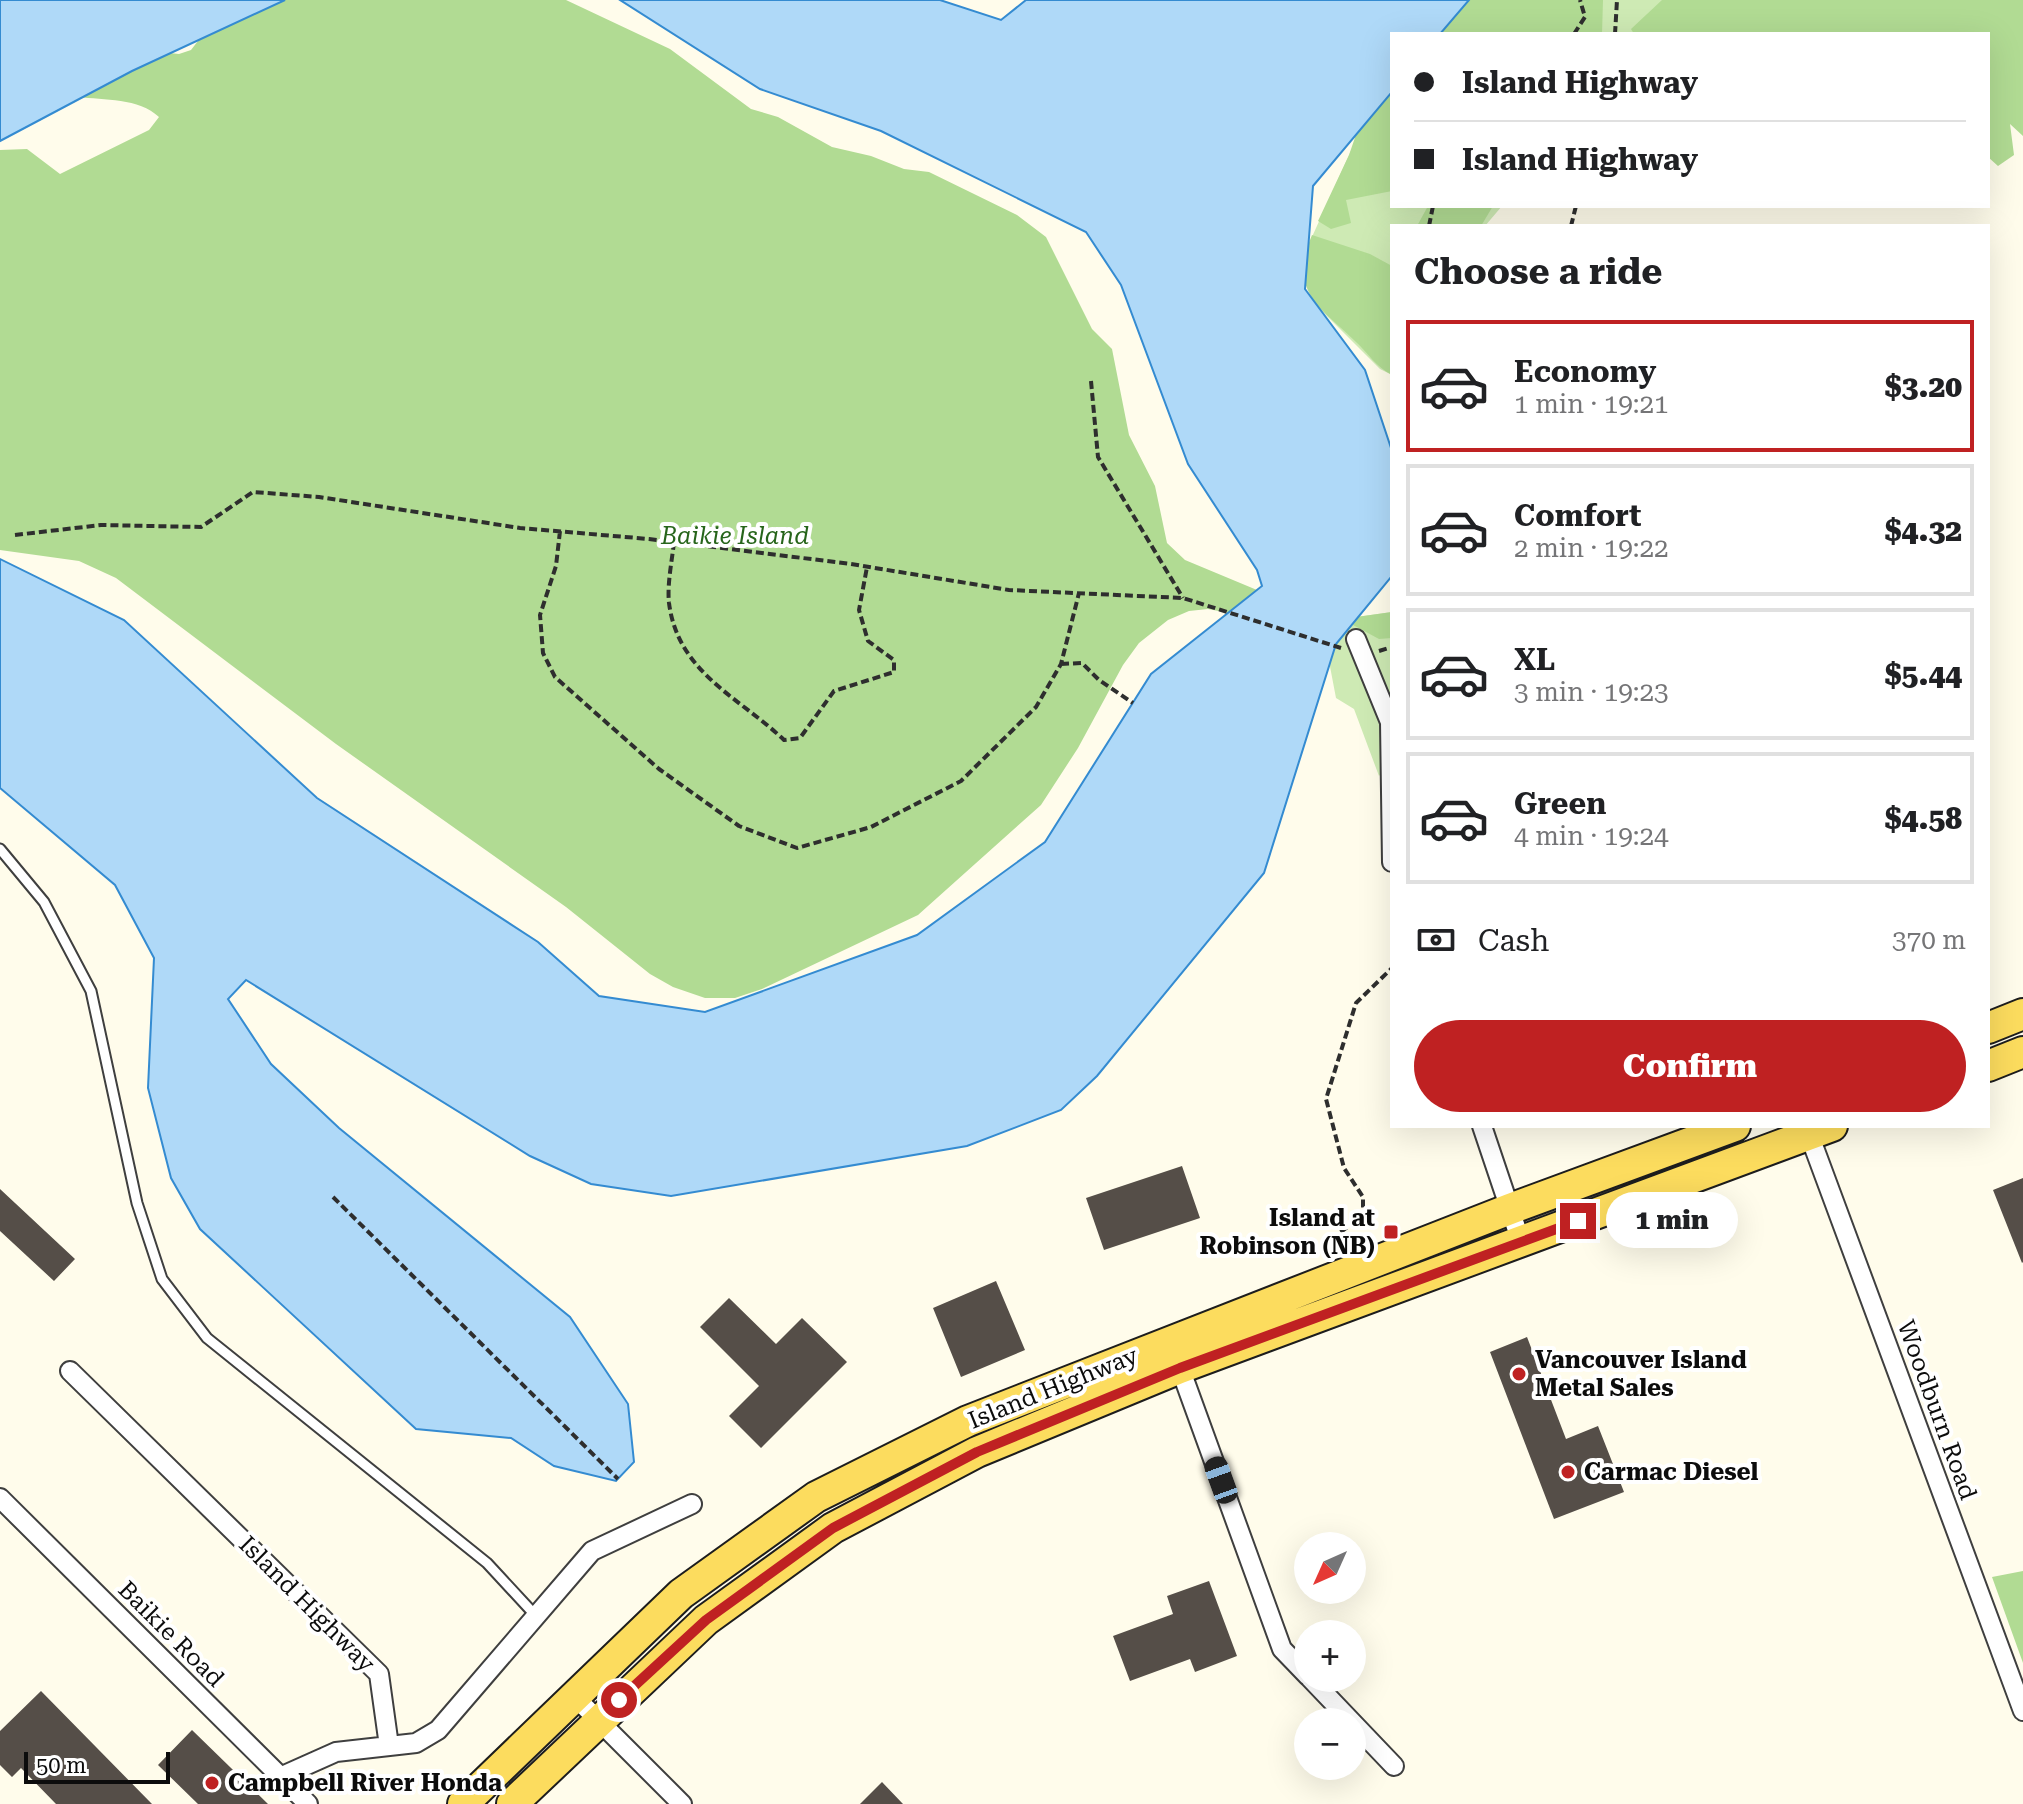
<!DOCTYPE html>
<html lang="en">
<head>
<meta charset="utf-8">
<style>
	:root { --surface:#fff; --page:#f2f2f2; --text:#202124; --muted:#757577; --line:#e0e0e0; --accent:#bf2122 }
	body { margin:0; font-family:"Roboto Serif",serif; background:var(--page); color:var(--text); height:100vh; display:flex; flex-direction:column; font-size:30px; white-space:nowrap }
	* { box-sizing:border-box; margin:0 }
	p { font-size:26px; color:var(--muted) }
	.icon { flex:none; width:44px; height:44px; fill:none; stroke:currentColor; stroke-width:2; stroke-linecap:round; stroke-linejoin:round }
	.map { position:relative; flex:1; overflow:hidden }
	.sheet { position:absolute; left:1390px; top:224px; width:600px; height:904px; display:flex; flex-direction:column; background:var(--surface); border-radius:0px; box-shadow:0 8px 32px #0002 }
	.sheet>* { flex:none }
	.banner { position:absolute; left:1390px; top:32px; width:600px; height:176px; border-radius:0px; box-shadow:0 8px 32px #0002; display:grid; align-content:center; height:176px; padding:0 24px; background:var(--surface) }
	.needle { width:52px; rotate:225deg }
	.controls { position:absolute; left:1294px; top:1532px; display:grid; gap:16px }
	.controls a { display:grid; place-items:center; width:72px; height:72px; border-radius:50%; background:var(--surface); box-shadow:0 8px 32px #0002; font-size:40px }
	.scale { position:absolute; left:24px; bottom:20px; width:146px; box-sizing:border-box; padding-left:8px; border:4px solid #0c0c0c; border-top:0; font-size:22px; line-height:28px; white-space:nowrap; color:#0c0c0c; -webkit-text-stroke:6px #fff; paint-order:stroke }
	.end { position:absolute; width:36px; height:36px; margin:-18px; border:10px solid #bf2122; background:#fff; box-shadow:0 0 0 4px #fff }
	.from { border-radius:50% }
	.bubble { position:absolute; height:56px; border-radius:28px; background:var(--surface); box-shadow:0 8px 32px #0002; font-size:26px; font-weight:800; line-height:56px; text-align:center }
	.car { position:absolute; width:24px; height:48px; margin:-24px -12px; border-radius:10px; box-shadow:0 0 6px 2px #0007; background:linear-gradient(#222 24%,#8ab4d8 0 40%,#222 0 76%,#8ab4d8 0 86%,#222 0) }
	.banner b { display:flex; align-items:center; gap:28px; height:76px; font-size:30px }
	.banner b+b { border-top:2px solid var(--line) }
	.banner i { width:20px; height:20px; background:var(--text) }
	ul { padding:0; list-style:none }
	li { display:flex; align-items:center; gap:24px; height:132px; margin:0 16px 12px; padding:0 8px; border:4px solid var(--line); border-radius:0px }
	li div { flex:1 }
	li b { display:block; font-size:30px }
	li em { font-style:normal; font-weight:800 }
	li.current { border-color:var(--accent) }
	li>.icon { width:72px; height:72px; stroke-width:1.5 }
	h2 { padding:0 24px; font-size:36px; line-height:96px }
	.pay { display:flex; align-items:center; gap:20px; height:88px; padding:0 24px; font-size:30px }
	.pay p { margin-inline-start:auto }
	.cta { display:flex; gap:16px; margin-top:auto; padding:16px 24px }
	.cta a { flex:1; height:92px; border-radius:48px; background:var(--accent); color:#fff; font-size:32px; font-weight:800; line-height:92px; text-align:center }
	.map>svg:first-child { display:block }
</style>
</head>
<body>
<div class="map">
<svg width="2023" height="1804" viewBox="0 0 2023 1804">
	<rect width="100%" height="100%" fill="#fffceb"/>
	<path fill="#ceeab4" d="M1444,0H1720L1677,34H1415Z
		M1392,60V206H1502L1485,226H1392V375L1380,369L1316,305L1302,259Z
		M1392,612V761L1379,776L1354,709L1336,698L1328,656L1342,619Z"/>
	<path fill="#b1db93" d="M245,0H566L670,49L751,109L778,117L832,147L871,156L904,169L929,172L1017,215L1046,237L1092,329L1112,349L1129,435L1155,486L1167,543L1185,560L1257,590L1245,616L1208,609L1189,611L1168,620L1139,643L1123,665L1078,748L1041,805L918,915L762,989L735,998H705L673,987L650,974L566,907L336,744L116,578L79,561L0,550V150L27,149L60,174L149,130L159,117C139,98 104,100 78,97L160,52L179,54L191,50L215,19Z
		M1444,0H1603L1602,34H1415Z
		M1662,0H2023V136L2010,124L2014,155L1998,166L1988,157V34H1634L1631,29Z
		M1392,60V191L1346,200L1351,223L1331,229L1318,221L1349,155L1372,88Z
		M1428,206H1493L1481,226H1417Z
		M1312,235L1370,254L1392,266V375C1375,366 1369,354 1356,342C1319,306 1288,292 1312,235Z
		M1392,612V638L1379,639L1342,619Z
		M2023,1571V1663L1992,1577Z"/>
	<path fill="#afd9f8" stroke="#348bd1" stroke-width="2" d="M0,0H285L132,71L0,141Z
		M620,0H940L1001,20L1026,0H1469L1440,34H1392V92L1313,186L1305,289L1365,370L1392,451V576L1336,644L1264,873L1097,1076L1061,1110L967,1146L671,1196L591,1184L530,1156L246,980L228,999L271,1064L339,1128L570,1317L628,1404L634,1462L616,1481L554,1466L511,1438L416,1429L200,1229L171,1178L148,1088L154,958L115,885L0,788V559L124,620L317,798L538,942L599,996L705,1012L917,935L1045,842L1151,674L1262,586L1257,570L1188,464L1121,285L1086,232L881,131L760,89Z"/>
	<path fill="#554e48" d="M1182,1166L1200,1218L1104,1250L1086,1198Z
		M2023,1178V1262L2022,1263L1993,1190Z
		M0,1189L75,1259L54,1281L0,1231Z
		M996,1281L1025,1350L961,1377L933,1308Z
		M729,1298L776,1344L802,1318L847,1362L761,1448L729,1416L759,1386L700,1327Z
		M1527,1337L1566,1439L1598,1426L1624,1492L1554,1519L1490,1352Z
		M1209,1581L1237,1656L1195,1672L1190,1659L1130,1681L1113,1636L1173,1614L1167,1596Z
		M41,1691L152,1804H56L21,1768L12,1777L0,1765V1731Z
		M192,1730L268,1804H198L158,1765Z
		M882,1782L903,1804H860Z"/>
	<g fill="none" stroke-linecap="round" stroke-linejoin="round">
		<g stroke="#3f3f3f" stroke-width="13">
			<path id="lane" d="M0,849L44,902L91,991L137,1203L162,1279L207,1338L487,1563L536,1616"/>
		</g>
		<g stroke="#3f3f3f" stroke-width="22">
			<path id="street" d="M1356,639L1390,722L1392,862
				M1482,1126L1521,1242
				M1806,1126L2023,1711
				M1180,1368L1282,1649L1308,1676
				M70,1371L379,1674L389,1746
				M0,1498L308,1804
				M1310,1678L1394,1766
				M573,1695L682,1804
				M280,1777L336,1752L416,1743L438,1730L592,1551L692,1504"/>
		</g>
		<g stroke="#1d1d1d" stroke-width="34">
			<path id="primary" d="M1988,1028L2023,1014
				M1988,1066L2023,1052
				M463,1804L681,1594L816,1497L968,1421L1510,1209L1735,1126
				M512,1804L706,1620L833,1528L977,1452L1180,1368L1832,1126"/>
		</g>
		<path stroke="#2e2e2e" stroke-width="4" stroke-dasharray="8 4" stroke-linecap="butt" d="M1574,34L1585,17L1580,0
			M1615,34L1617,0
			M1429,226L1433,206
			M1571,226L1576,206
			M1091,381L1098,457L1183,598
			M560,531L556,566L540,615L543,653L555,677L659,769L739,826L797,848L871,827L961,781L1036,707L1061,664L1079,593
			M15,535L101,525L201,527L253,492L319,497L520,528L649,539L851,564L1009,590L1183,598L1341,648
			M674,542C672,561 667,584 669,603C678,673 739,697 784,740L800,738L834,691L894,672V660L868,641L859,610L867,567
			M1379,651L1392,647
			M1061,664L1082,663L1099,680L1133,703
			M333,1197L618,1479
			M1321,1246L1363,1216V1197L1344,1168L1326,1099L1356,1003L1392,968"/>
		<use href="#lane" stroke="#fff" stroke-width="9"/>
		<use href="#street" stroke="#fff" stroke-width="18"/>
		<use href="#primary" stroke="#fcdc5e" stroke-width="30"/>
	</g>
	<g fill="none" stroke-linecap="round" stroke-linejoin="round">
		<path stroke="#bf2122" stroke-width="10" d="M619,1700L706,1620L833,1528L977,1452L1180,1368L1578,1221"/>
	</g>
	<g fill="#bf2122" stroke="#fff" stroke-width="3">
		<rect x="1383" y="1224" width="16" height="16" rx="4"/>
		<circle cx="1519" cy="1374" r="8"/>
		<circle cx="1568" cy="1472" r="8"/>
		<circle cx="212" cy="1783" r="8"/>
	</g>
	<g text-anchor="middle" stroke-width="8" stroke-linejoin="round" paint-order="stroke">
		<g font-size="24" font-style="italic" fill="#27651b" stroke="#fff">
			<text x="735" y="544">Baikie Island</text>
		</g>
		<g font-size="24" font-weight="bold" fill="#0c0c0c" stroke="#fff" text-anchor="start">
			<text x="1375" y="1226" text-anchor="end">Island at<tspan x="1375" dy="28">Robinson (NB)</tspan></text>
			<text x="1535" y="1368">Vancouver Island<tspan x="1535" dy="28">Metal Sales</tspan></text>
			<text x="1584" y="1480">Carmac Diesel</text>
			<text x="228" y="1791">Campbell River Honda</text>
		</g>
		<g font-size="24" fill="#0c0c0c" stroke="#fff">
			<text transform="translate(1053 1388) rotate(-22)" y="8">Island Highway</text>
			<text transform="translate(1937 1410) rotate(70)" y="8">Woodburn Road</text>
			<text transform="translate(307 1604) rotate(45)" y="8">Island Highway</text>
			<text transform="translate(171 1634) rotate(45)" y="8">Baikie Road</text>
		</g>
	</g>
</svg>
<div class="controls">
<a><svg class="needle" viewBox="-14 -14 28 28"><path d="M0-13l5 13h-10z" fill="#e53935"/><path d="M0 13l5-13h-10z" fill="#757577"/></svg></a>
<a>+</a>
<a>−</a>
</div>
<div class="scale">50 m</div>
<i class="end from" style="left:619px;top:1700px"></i>
<i class="end" style="left:1578px;top:1221px"></i>
<div class="bubble" style="left:1606px;top:1192px;width:132px">1 min</div>
<i class="car" style="left:1221px;top:1480px;rotate:340deg"></i>
<div class="banner">
<b><i class="from"></i>Island Highway</b>
<b><i></i>Island Highway</b>
</div>
<section class="sheet">
<h2>Choose a ride</h2>
<ul>
<li class="current"><svg class="icon" aria-label="car" viewBox="0 0 24 24"><path d="M5 17H2v-5l4-1 3-4h7l3 4 3 1v5h-3M9 17h6M6 11h13"/><circle cx="7" cy="17" r="2"/><circle cx="17" cy="17" r="2"/></svg><div><b>Economy</b><p>1 min · 19:21</p></div><em>$3.20</em></li>
<li><svg class="icon" aria-label="car" viewBox="0 0 24 24"><path d="M5 17H2v-5l4-1 3-4h7l3 4 3 1v5h-3M9 17h6M6 11h13"/><circle cx="7" cy="17" r="2"/><circle cx="17" cy="17" r="2"/></svg><div><b>Comfort</b><p>2 min · 19:22</p></div><em>$4.32</em></li>
<li><svg class="icon" aria-label="car" viewBox="0 0 24 24"><path d="M5 17H2v-5l4-1 3-4h7l3 4 3 1v5h-3M9 17h6M6 11h13"/><circle cx="7" cy="17" r="2"/><circle cx="17" cy="17" r="2"/></svg><div><b>XL</b><p>3 min · 19:23</p></div><em>$5.44</em></li>
<li><svg class="icon" aria-label="car" viewBox="0 0 24 24"><path d="M5 17H2v-5l4-1 3-4h7l3 4 3 1v5h-3M9 17h6M6 11h13"/><circle cx="7" cy="17" r="2"/><circle cx="17" cy="17" r="2"/></svg><div><b>Green</b><p>4 min · 19:24</p></div><em>$4.58</em></li>
</ul>
<div class="pay"><svg class="icon" aria-label="cash" viewBox="0 0 24 24"><path d="M3 7h18v10H3z"/><circle cx="12" cy="12" r="2"/></svg>Cash<p>370 m</p></div>
<div class="cta"><a>Confirm</a></div>
</section>
</div>
</body>
</html>
